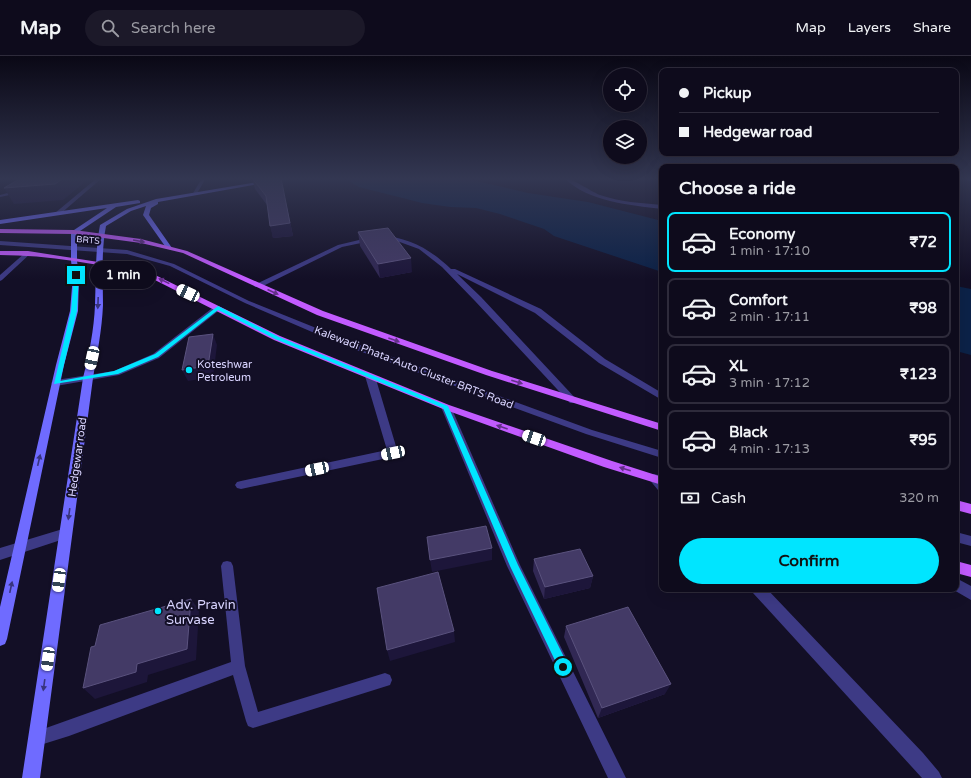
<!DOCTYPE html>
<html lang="en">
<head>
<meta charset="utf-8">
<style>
	:root { --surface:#0e0b1c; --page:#1c1929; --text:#f1f3f6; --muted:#9b9ba3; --line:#2e2b3b; --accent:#00e5ff }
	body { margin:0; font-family:"Varela Round",sans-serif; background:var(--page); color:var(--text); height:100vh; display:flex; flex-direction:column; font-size:15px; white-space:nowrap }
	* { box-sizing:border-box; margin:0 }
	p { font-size:13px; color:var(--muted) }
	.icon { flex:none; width:22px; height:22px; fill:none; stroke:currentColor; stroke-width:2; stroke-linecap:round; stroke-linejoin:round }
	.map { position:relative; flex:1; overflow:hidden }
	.details { position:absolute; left:659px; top:108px; width:300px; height:428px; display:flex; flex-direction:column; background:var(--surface); border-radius:8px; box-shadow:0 4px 16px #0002,0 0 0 1px var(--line) }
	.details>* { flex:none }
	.banner { position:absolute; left:659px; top:12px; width:300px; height:88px; border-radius:8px; box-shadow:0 4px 16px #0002,0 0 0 1px var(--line); display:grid; align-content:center; height:88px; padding:0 20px; background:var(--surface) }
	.fabs { position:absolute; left:603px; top:12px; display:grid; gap:8px }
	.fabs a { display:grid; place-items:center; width:44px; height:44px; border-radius:50%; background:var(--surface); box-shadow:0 4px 16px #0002,0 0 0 1px var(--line); font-size:20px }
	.end { position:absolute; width:18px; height:18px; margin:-9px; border:5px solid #00e5ff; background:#111; box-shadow:0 0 0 2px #111 }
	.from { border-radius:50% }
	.bubble { position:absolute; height:28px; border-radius:14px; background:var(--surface); box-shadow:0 4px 16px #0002,0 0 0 1px var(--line); font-size:13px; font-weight:700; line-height:28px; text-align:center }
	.car { position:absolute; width:12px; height:24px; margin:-12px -6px; border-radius:5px; box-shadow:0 0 3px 1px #0007; background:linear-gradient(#fff 24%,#345 0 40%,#fff 0 76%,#345 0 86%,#fff 0) }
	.banner b { display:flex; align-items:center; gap:14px; height:38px; font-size:15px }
	.banner b+b { border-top:1px solid var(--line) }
	.banner i { width:10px; height:10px; background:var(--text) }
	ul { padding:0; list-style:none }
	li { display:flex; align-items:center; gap:12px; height:60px; margin:0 8px 6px; padding:0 12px; border:2px solid var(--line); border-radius:8px }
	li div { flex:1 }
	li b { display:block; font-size:15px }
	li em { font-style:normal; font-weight:700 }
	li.current { border-color:var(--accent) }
	li>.icon { width:36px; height:36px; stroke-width:1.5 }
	h2 { padding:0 20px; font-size:18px; line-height:48px }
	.pay { display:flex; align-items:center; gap:10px; height:44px; padding:0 20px; font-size:15px }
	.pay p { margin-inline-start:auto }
	.primary-button { display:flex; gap:8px; margin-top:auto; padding:8px 20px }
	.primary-button a { flex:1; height:46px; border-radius:24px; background:var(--accent); color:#111; font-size:16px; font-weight:700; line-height:46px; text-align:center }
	header { display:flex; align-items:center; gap:24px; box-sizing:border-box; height:56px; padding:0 20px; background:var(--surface); border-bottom:1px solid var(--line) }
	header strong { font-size:19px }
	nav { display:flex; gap:22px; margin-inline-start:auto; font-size:14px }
	.search { width:280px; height:36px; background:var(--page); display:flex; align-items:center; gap:10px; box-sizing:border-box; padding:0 14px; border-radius:22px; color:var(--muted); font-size:15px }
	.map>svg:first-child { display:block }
</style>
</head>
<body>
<header>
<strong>Map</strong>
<div class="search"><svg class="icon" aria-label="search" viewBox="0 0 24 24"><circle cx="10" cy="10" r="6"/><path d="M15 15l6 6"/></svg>Search here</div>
<nav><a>Map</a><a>Layers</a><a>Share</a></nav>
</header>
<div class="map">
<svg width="971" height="722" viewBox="0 0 971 722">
	<rect width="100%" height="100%" fill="#130f26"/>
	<path fill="#0c2248" d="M344,122H464L528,137L588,146L662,165V216L554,180L544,173L500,158L476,152L450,151L422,147L359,131Z
		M956,230L971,233V299L956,295Z"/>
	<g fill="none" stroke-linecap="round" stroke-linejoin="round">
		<path fill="#3d3a85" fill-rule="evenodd" d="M36,122H41L19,137L0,141V139L15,135Z
			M97,122H102L59,159H55V157Z
			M0,185L127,194L174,208L249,245L346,284L592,374L662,395V402L586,378L340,288L245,247L170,210L127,198L0,189Z
			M956,476L971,480V490L956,486Z
			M227,505L231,506L233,510L245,610L258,656L385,617L390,619L392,624L390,629L253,672L248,670L246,665L233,619L69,680L37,690L32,687L29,682L32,677L231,606L221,510L223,506Z"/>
		<path fill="#3d3a85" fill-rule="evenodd" d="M202,122H206L196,139H192Z
			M564,122C572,122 590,135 600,139C620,146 641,147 662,149V153C629,149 589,146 564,122Z
			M956,122L971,123V125Z
			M380,179C409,182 429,192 451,213H455L541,253L605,303L662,337V344L599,307L535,257L457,218L481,241L578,345L576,347H570L475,245L442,211L419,193L397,185L380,183L342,191L261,231H255L254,229L338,189Z
			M26,196L31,197L2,224L0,225V219Z
			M215,250H218L222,252L159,302L119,319L56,330L51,327L56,324L114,315L153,298Z
			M370,317L375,320L398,397L397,400L241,433L237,432L235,429L237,426L241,425L387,394L365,320Z
			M446,348L451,351L520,509L626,722H608L507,510L441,351Z
			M654,418L658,419L662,423V435L658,434L648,422L650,419Z
			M66,472L70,473L72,477L70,481L0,504V492Z
			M956,522L971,530V544L952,533H956Z
			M751,533H767L923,697L939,716L942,722H922L753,537Z"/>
		<path fill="#6f6bff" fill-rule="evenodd" d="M281,122H292L158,146V148L151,152L149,159L172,192L171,193H167L143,159L146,150L131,155L106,170C101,196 103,222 103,249C102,274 97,298 93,322L40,722H22L83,322C89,298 94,274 95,249C96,222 95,196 100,169L127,153L156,143Z
			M138,144L140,145V147L116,151L77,177V205L79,219L78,255L64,309L7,583L5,588L0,590V551L56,309L70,255L73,219L71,205V176L107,152L0,168V164Z"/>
		<path fill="#c25bff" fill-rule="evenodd" d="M0,173L74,174L141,183L187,195L323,255L492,315L662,368V375L486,319L317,259L183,197L141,187L74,178L0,177Z
			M0,195H28L124,210L151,217L280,280L449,349L612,405L662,421V429L604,411L443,353L274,284L147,220C100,208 48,199 0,199Z
			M956,444L971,448V458L956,454Z
			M956,505L971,509V521L956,517Z"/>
	</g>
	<path fill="#312854" d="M252,122H281L293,180L273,182L267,149L255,133Z
		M358,176L412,216L380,222L360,190Z
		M534,503L593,520L590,532L544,543L533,515Z
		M566,570L665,638L598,662L564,581Z"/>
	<path fill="#1d163a" d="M64,122H90L63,144L14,148L4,132Z
		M282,128L293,180L273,182L270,170Z
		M411,202L412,216L380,222L378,208Z
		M213,278L217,289L213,321L188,325L182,314Z
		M492,492V504L432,516L430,504Z
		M593,520L590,532L544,543L545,531Z
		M191,543L199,554L196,604L148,619L147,626L95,643L83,632L137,608Z
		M454,575L455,586L390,605L387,594Z
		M671,628L665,638L598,662L602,652Z"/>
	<path fill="#433a66" stroke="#5a527e" d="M21,122H64L55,128L4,132Z
		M252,122H281L290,167L270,170L266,140Z
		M388,172L411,202L378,208L358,176Z
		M213,278L208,310L182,314L189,281Z
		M486,470L492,492L430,504L427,481Z
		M580,493L593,520L545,531L534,503Z
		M438,516L454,575L387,594L377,532Z
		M191,543L187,593L137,608L136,616L83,632L91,591L95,590L100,569Z
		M628,551L671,628L602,652L566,570Z"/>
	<defs><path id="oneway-solid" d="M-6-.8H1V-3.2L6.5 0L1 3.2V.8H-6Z"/></defs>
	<g fill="#623188">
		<use href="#oneway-solid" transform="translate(139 185) rotate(10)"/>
		<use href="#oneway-solid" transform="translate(164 225) rotate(-154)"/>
		<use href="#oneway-solid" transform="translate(273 236) rotate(24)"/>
		<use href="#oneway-solid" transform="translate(394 284) rotate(20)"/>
		<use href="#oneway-solid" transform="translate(517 326) rotate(18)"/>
		<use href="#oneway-solid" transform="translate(502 371) rotate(-161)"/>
		<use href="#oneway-solid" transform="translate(625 413) rotate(-163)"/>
	</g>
	<g fill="#38347d">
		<use href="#oneway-solid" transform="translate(98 247) rotate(92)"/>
		<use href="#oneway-solid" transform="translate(39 404) rotate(-77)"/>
		<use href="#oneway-solid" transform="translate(69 458) rotate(98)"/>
		<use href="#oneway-solid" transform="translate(11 531) rotate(-78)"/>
		<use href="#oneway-solid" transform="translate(44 629) rotate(98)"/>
	</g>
	<linearGradient id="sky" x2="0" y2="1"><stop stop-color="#0a0815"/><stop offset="0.55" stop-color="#333752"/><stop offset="1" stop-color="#333752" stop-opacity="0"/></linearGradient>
	<rect width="971" height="223" fill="url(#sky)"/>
	<path fill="#00e5ff" d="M76,217L79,219L77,255L60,325L114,315L155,298L218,250L279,281L448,350L518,509L567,607L568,611L567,615L563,616L560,615L510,510L443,352L275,283L218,254L158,301L118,318L54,328L71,255L74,219Z"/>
	<g fill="#00e5ff" stroke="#130f26" stroke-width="1.5">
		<circle cx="189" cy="314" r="4"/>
		<circle cx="158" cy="555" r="4"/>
	</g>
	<g text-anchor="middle" stroke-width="4" stroke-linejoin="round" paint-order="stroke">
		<g font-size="9" fill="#d9d4ff" stroke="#130f26">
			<text transform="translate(88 184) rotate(5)" y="3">BRTS</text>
		</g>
		<g font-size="11" fill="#d9d4ff" stroke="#130f26" text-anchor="start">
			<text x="197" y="312">Koteshwar<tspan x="197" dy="13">Petroleum</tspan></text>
		</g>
		<g font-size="11" fill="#d9d4ff" stroke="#130f26">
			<text transform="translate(414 311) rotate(21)" y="4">Kalewadi Phata-Auto Cluster BRTS Road</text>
			<text transform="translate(77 401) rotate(-82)" y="4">Hedgewar road</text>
		</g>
		<g font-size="13" fill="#d9d4ff" stroke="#130f26" text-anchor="start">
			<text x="166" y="553">Adv. Pravin<tspan x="166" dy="15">Survase</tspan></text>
		</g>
	</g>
</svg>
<div class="fabs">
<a><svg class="icon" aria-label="locate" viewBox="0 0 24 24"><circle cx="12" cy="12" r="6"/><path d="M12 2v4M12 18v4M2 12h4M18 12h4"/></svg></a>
<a><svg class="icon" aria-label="layers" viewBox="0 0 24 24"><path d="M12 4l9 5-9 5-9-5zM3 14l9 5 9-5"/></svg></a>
</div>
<i class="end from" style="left:563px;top:611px"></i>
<i class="end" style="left:76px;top:219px"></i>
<div class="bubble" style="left:90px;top:205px;width:66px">1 min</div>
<i class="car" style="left:188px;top:237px;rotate:295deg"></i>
<i class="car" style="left:92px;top:302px;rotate:192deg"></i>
<i class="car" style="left:534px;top:382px;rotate:289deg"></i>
<i class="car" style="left:393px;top:397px;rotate:258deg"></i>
<i class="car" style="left:317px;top:413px;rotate:258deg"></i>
<i class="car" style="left:59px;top:524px;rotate:188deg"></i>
<i class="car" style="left:48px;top:603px;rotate:188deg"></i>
<div class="banner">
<b><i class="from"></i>Pickup</b>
<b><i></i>Hedgewar road</b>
</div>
<section class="details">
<h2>Choose a ride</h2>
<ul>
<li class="current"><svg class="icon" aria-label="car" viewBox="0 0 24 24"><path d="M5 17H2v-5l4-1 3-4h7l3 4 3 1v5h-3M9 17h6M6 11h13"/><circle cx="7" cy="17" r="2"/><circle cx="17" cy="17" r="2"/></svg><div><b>Economy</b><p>1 min · 17:10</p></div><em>₹72</em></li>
<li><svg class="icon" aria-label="car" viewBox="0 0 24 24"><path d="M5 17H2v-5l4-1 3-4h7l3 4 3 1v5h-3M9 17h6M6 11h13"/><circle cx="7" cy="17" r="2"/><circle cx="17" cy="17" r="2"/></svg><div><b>Comfort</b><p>2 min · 17:11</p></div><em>₹98</em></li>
<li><svg class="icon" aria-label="car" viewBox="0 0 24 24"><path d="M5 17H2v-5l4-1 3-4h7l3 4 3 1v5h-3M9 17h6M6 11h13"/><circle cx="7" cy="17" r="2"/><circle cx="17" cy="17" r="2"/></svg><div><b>XL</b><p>3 min · 17:12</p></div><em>₹123</em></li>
<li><svg class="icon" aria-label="car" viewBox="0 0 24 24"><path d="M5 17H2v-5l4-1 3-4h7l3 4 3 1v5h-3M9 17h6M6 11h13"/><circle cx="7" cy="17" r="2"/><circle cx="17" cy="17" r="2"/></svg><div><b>Black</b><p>4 min · 17:13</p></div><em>₹95</em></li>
</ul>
<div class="pay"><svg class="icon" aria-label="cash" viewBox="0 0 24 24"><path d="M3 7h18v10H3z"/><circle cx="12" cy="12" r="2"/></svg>Cash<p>320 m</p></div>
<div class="primary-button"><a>Confirm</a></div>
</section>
</div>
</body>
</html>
